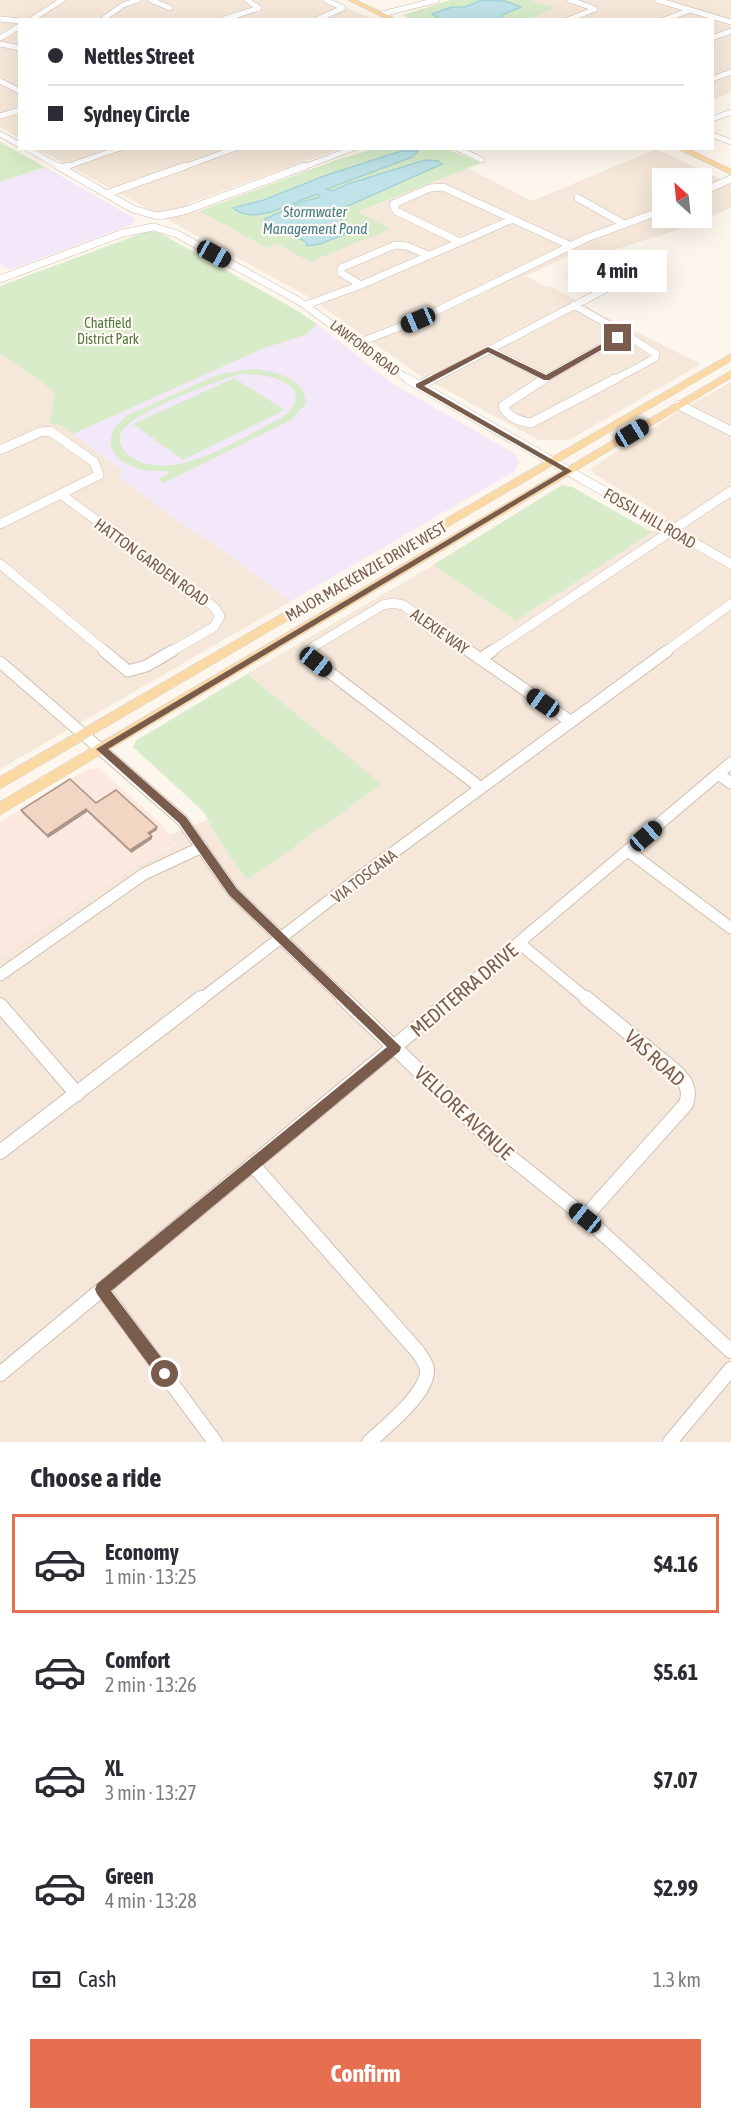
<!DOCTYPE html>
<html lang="en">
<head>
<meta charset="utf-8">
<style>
	:root { --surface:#fff; --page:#f2f2f3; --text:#2b2b33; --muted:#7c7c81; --line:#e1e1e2; --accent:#e76f51 }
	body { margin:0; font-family:"Asap Condensed",sans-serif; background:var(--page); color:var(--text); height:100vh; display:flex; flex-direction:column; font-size:22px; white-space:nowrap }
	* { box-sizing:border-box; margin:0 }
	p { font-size:20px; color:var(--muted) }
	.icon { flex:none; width:33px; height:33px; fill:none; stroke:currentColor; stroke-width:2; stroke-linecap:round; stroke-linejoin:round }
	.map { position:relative; height:1442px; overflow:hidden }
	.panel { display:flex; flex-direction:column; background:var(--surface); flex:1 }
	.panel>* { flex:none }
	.top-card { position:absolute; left:18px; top:18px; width:696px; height:132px; border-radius:0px; box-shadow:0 6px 24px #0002; display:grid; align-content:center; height:132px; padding:0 30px; background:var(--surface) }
	.needle { width:39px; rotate:333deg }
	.fabs { position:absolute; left:652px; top:168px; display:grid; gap:12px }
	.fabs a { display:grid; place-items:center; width:60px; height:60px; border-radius:0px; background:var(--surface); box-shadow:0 6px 24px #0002; font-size:30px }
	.end { position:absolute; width:27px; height:27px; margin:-14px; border:8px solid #7a5c4d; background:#fff; box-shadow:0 0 0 3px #fff }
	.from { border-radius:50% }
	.bubble { position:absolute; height:42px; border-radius:0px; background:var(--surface); box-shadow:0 6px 24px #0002; font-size:20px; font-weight:700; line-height:42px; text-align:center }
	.car { position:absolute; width:18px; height:36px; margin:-18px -9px; border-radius:8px; box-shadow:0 0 4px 2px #0007; background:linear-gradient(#222 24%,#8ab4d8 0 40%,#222 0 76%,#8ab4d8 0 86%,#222 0) }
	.top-card b { display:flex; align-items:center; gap:21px; height:57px; font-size:22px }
	.top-card b+b { border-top:2px solid var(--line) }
	.top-card i { width:15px; height:15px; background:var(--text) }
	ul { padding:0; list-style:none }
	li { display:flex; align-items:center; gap:18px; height:99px; margin:0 12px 9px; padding:0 18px; border:3px solid transparent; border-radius:0px }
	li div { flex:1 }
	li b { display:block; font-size:22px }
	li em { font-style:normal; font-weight:700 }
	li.active { border-color:var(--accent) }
	li>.icon { width:54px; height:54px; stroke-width:1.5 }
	h2 { padding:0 30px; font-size:27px; line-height:72px }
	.pay { display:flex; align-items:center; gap:15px; height:66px; padding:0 30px; font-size:22px }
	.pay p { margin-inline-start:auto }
	.primary-button { display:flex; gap:12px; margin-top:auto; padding:12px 30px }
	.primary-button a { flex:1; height:69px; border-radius:0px; background:var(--accent); color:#fff; font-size:24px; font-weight:700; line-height:69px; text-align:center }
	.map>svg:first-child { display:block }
</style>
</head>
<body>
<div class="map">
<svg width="731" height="1442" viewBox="0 0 731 1442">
	<rect width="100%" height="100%" fill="#fdf6ec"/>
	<path fill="#f5e8da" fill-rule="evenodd" d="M0,0H330L373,19L20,20L19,138L0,127Z
		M529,0H731V92L713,100L712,20H527L554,8Z
		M38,149H339L187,204L267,248L277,244L310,262L389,229L357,213L467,168L532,201L656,149L731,184V208L668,233L594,256L579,251L526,276L546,287L550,286L598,313L701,364L569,440H538L419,375L309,297ZM663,178H702V218H663Z
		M0,353L55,392L49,423L60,425L73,434L124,472L118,475L177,521L220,548L291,601L0,769Z
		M731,382V1442H0V958L133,867L174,846L176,844L169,835L210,819L231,859L248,880L381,784L247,674L433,565L516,621L652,532L667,518L594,474L591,470L593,467L676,413Z"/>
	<path fill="#fde8e0" d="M99,768L159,822L176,844L133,867L0,958V822L88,769Z"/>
	<path fill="#f3e8fa" d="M45,167L134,218L135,221L131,225L9,270L0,264V182Z
		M317,324L393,384L514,453L519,463L515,471L291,601L220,548L177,521L118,476L124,472L73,434L262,349L308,334Z"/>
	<path fill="#d8ecc9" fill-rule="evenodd" d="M450,0H529L555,8L527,20H412L403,15Z
		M0,142L45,167L0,182Z
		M374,149H447L481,163L358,212L390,229L310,262L277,244L267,248L199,211L333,161Z
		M148,231L160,233L298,311L317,324L308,334L262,349L73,434L60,425L49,424L55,392L0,353V286Z
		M254,369C276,372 305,377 306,404L291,420L164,483L158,479L169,473L167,471C158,471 148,471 139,469C107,459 100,435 128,415L219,374ZM243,374C269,374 319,384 283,417C252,432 212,458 179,464C163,467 143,466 130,456C123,450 117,443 121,433C128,414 221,378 243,374Z
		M234,378L285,410L183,460L133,424Z
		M562,485L572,487L652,532L516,621L433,565Z
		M247,674L382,784L248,880L231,859L203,811L133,747L137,740Z"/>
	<path fill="#bfe3e8" stroke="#a5d3da" stroke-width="1.5" d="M482,0L505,1L521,7L502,15V19H440L432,14L452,7H465Z
		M401,151H418L412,157L327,189L332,191L348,184L425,160L438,161L442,164L343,208L336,216L356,230L320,244L307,246L305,241L268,226L265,219L302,202L320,197L318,194C293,201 255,227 233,208L264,200L324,176Z"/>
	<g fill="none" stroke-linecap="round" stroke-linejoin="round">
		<g stroke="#d1beb0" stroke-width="6">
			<path id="minor-far4" d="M151,0L170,8
				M657,0L731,22
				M382,14L437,0
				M0,19L20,21
				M31,20L62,0
				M102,20L123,5L138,0
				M222,20L259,8L247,0
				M316,20L343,8L326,0
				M568,20L595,9L570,0
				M664,20L690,10
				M0,38L20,26
				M712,38L731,31
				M0,44L20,48
				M712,79L731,72
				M0,81L20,91
				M0,116L20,110
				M712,119L731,112
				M0,134L20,145
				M712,135L731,142
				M27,148L61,168
				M457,148L482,160
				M63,168L120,148
				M181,168L236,148
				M301,168L354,148"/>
		</g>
		<g stroke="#d1beb0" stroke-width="8">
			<path id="minor-far3" d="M58,166L133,209L157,216
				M62,168L68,166
				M702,192L731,179
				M106,194L185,166
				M578,198L624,224
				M158,216L184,211L305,166
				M154,227L177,234L299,301L410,381
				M460,242L396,211L393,204L430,188L443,187L571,246
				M0,279L123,233L153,227
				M361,285L341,273V268L395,245L407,246L428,255
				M306,305L361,285L513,219
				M574,305L625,334
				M358,343L418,320L587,238L663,210
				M488,349L546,378
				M546,378L625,334L656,354L655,358L612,381
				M430,381L627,278
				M542,381L546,378"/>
		</g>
		<g stroke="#d1beb0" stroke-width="10">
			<path id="minor-far2" d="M408,379L731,564
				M544,379L503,406C508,418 519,421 531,423L615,379
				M419,386L432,379
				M679,405L731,431
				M0,450L40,432L50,431L94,462L99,475L0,524
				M62,495L214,607L220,616L214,627L170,652
				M0,564L106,652
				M311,652L313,647L383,605L393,603L403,605L471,652
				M490,652L731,491
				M665,652L731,604"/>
		</g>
		<g stroke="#d1beb0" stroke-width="13">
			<path id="minor-far1" d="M104,651L128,671L146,666L172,651
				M311,651L310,654L316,662L481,788
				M469,651L570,721
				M480,659L492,651
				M0,662L182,820L233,892L345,1000
				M718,774L731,783
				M628,851L731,928
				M519,943L588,1000
				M0,975L144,874L202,847
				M200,1000L356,880L667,651
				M451,1000L731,763"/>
		</g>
		<g stroke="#d1beb0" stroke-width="16">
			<path id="minor" d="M343,998L499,1148L585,1217L731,1351
				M0,1005L77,1094
				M0,1152L201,998
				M252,1164L418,1352C421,1357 426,1363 427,1369C429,1393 385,1427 369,1442
				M585,1217L686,1104C691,1090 686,1081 675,1071L586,998
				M102,1289L215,1442
				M0,1374L453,998
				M670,1442L731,1369"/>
		</g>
		<g stroke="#dad1cd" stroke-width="1">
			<path id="major" d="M348,0H356L398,20H389Z
				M676,148H686L731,169V174Z
				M731,354V361L0,789V777Z
				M731,371V378L0,815V802Z"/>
		</g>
		<use href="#minor-far4" stroke="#fff" stroke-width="5"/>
		<use href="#minor-far3" stroke="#fff" stroke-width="7"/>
		<use href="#minor-far2" stroke="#fff" stroke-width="9"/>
		<use href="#minor-far1" stroke="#fff" stroke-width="11"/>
		<use href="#minor" stroke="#fff" stroke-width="14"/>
		<use href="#major" fill="#fbd9a5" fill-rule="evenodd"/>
	</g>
	<path fill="#d1b7a8" d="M96,803L157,830L150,834L152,839L131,853L87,812L48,838L22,813L21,810Z"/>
	<path fill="#aa9588" d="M86,809L87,812L48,838L47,835Z
		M157,827V830L149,835L148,833Z
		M152,836V839L131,853L130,850Z"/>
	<path fill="#f3d5c3" stroke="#aa9588" stroke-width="1.5" d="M70,779L96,803L116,790L157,827L148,833L152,836L130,850L86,809L47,835L21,810Z"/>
	<path fill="#7a5c4d" d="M616,336L622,338L549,380H544L488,352L424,386L572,471L108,749L186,817L237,889L401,1047L400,1051L111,1291L170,1369L172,1374L170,1380L165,1382L160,1380L97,1294L95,1289L97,1284L387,1047L229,895L179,823L96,749L563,471L416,387V384L488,347L546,375Z"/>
	<g text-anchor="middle" stroke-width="4.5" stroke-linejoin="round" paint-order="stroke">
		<g font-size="14" fill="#537a41" stroke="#fffaf3">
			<text x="108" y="328">Chatfield<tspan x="108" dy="16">District Park</tspan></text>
		</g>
		<g font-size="14" fill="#7a5c4d" stroke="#fffaf3">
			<text transform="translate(365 348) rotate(37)" y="5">LAWFORD ROAD</text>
		</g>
		<g font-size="15" font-style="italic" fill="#437c86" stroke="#fffaf3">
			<text x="315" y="217">Stormwater<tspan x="315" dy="17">Management Pond</tspan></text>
		</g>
		<g font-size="16" fill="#7a5c4d" stroke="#fffaf3">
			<text transform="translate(650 518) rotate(30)" y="6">FOSSIL HILL ROAD</text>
			<text transform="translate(152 562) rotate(36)" y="6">HATTON GARDEN ROAD</text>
			<text transform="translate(366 571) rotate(-30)" y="6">MAJOR MACKENZIE DRIVE WEST</text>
			<text transform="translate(440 631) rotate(35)" y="6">ALEXIE WAY</text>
			<text transform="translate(364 876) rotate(-37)" y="6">VIA TOSCANA</text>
		</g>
		<g font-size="20" fill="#7a5c4d" stroke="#fffaf3">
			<text transform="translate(464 990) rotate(-40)" y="7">MEDITERRA DRIVE</text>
			<text transform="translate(655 1058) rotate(42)" y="7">VAS ROAD</text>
			<text transform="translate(464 1113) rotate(43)" y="7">VELLORE AVENUE</text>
		</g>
	</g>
</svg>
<div class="fabs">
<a><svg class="needle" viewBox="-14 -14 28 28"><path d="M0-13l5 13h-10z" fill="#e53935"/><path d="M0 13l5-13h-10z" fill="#7c7c81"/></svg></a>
</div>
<i class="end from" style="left:165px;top:1374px"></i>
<i class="end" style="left:618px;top:338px"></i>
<div class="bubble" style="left:568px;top:250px;width:99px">4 min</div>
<i class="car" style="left:214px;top:254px;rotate:119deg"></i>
<i class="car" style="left:418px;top:320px;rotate:247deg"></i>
<i class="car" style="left:632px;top:433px;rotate:59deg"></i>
<i class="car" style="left:316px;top:662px;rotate:128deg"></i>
<i class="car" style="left:543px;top:703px;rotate:305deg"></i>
<i class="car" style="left:646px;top:836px;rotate:49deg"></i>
<i class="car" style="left:585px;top:1218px;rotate:309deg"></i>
<div class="top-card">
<b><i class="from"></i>Nettles Street</b>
<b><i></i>Sydney Circle</b>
</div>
</div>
<section class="panel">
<h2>Choose a ride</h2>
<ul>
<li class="active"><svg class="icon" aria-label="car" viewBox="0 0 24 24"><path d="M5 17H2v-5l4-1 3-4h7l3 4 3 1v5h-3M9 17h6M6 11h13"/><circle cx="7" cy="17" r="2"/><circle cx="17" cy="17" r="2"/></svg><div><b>Economy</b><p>1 min · 13:25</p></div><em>$4.16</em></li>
<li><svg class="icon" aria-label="car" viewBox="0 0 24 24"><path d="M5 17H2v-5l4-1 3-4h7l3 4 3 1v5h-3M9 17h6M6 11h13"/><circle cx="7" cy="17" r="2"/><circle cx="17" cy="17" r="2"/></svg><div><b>Comfort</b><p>2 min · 13:26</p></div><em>$5.61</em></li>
<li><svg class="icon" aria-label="car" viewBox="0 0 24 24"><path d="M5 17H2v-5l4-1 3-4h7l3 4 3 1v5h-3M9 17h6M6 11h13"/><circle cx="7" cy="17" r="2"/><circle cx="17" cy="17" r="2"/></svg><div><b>XL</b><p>3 min · 13:27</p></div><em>$7.07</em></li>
<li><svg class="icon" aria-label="car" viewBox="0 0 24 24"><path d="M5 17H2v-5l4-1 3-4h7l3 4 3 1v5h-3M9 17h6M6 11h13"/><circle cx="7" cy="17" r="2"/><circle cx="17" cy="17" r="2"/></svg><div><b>Green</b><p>4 min · 13:28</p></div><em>$2.99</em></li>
</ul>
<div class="pay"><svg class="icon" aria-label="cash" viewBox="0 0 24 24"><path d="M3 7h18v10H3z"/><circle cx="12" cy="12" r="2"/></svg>Cash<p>1.3 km</p></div>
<div class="primary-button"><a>Confirm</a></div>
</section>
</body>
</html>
